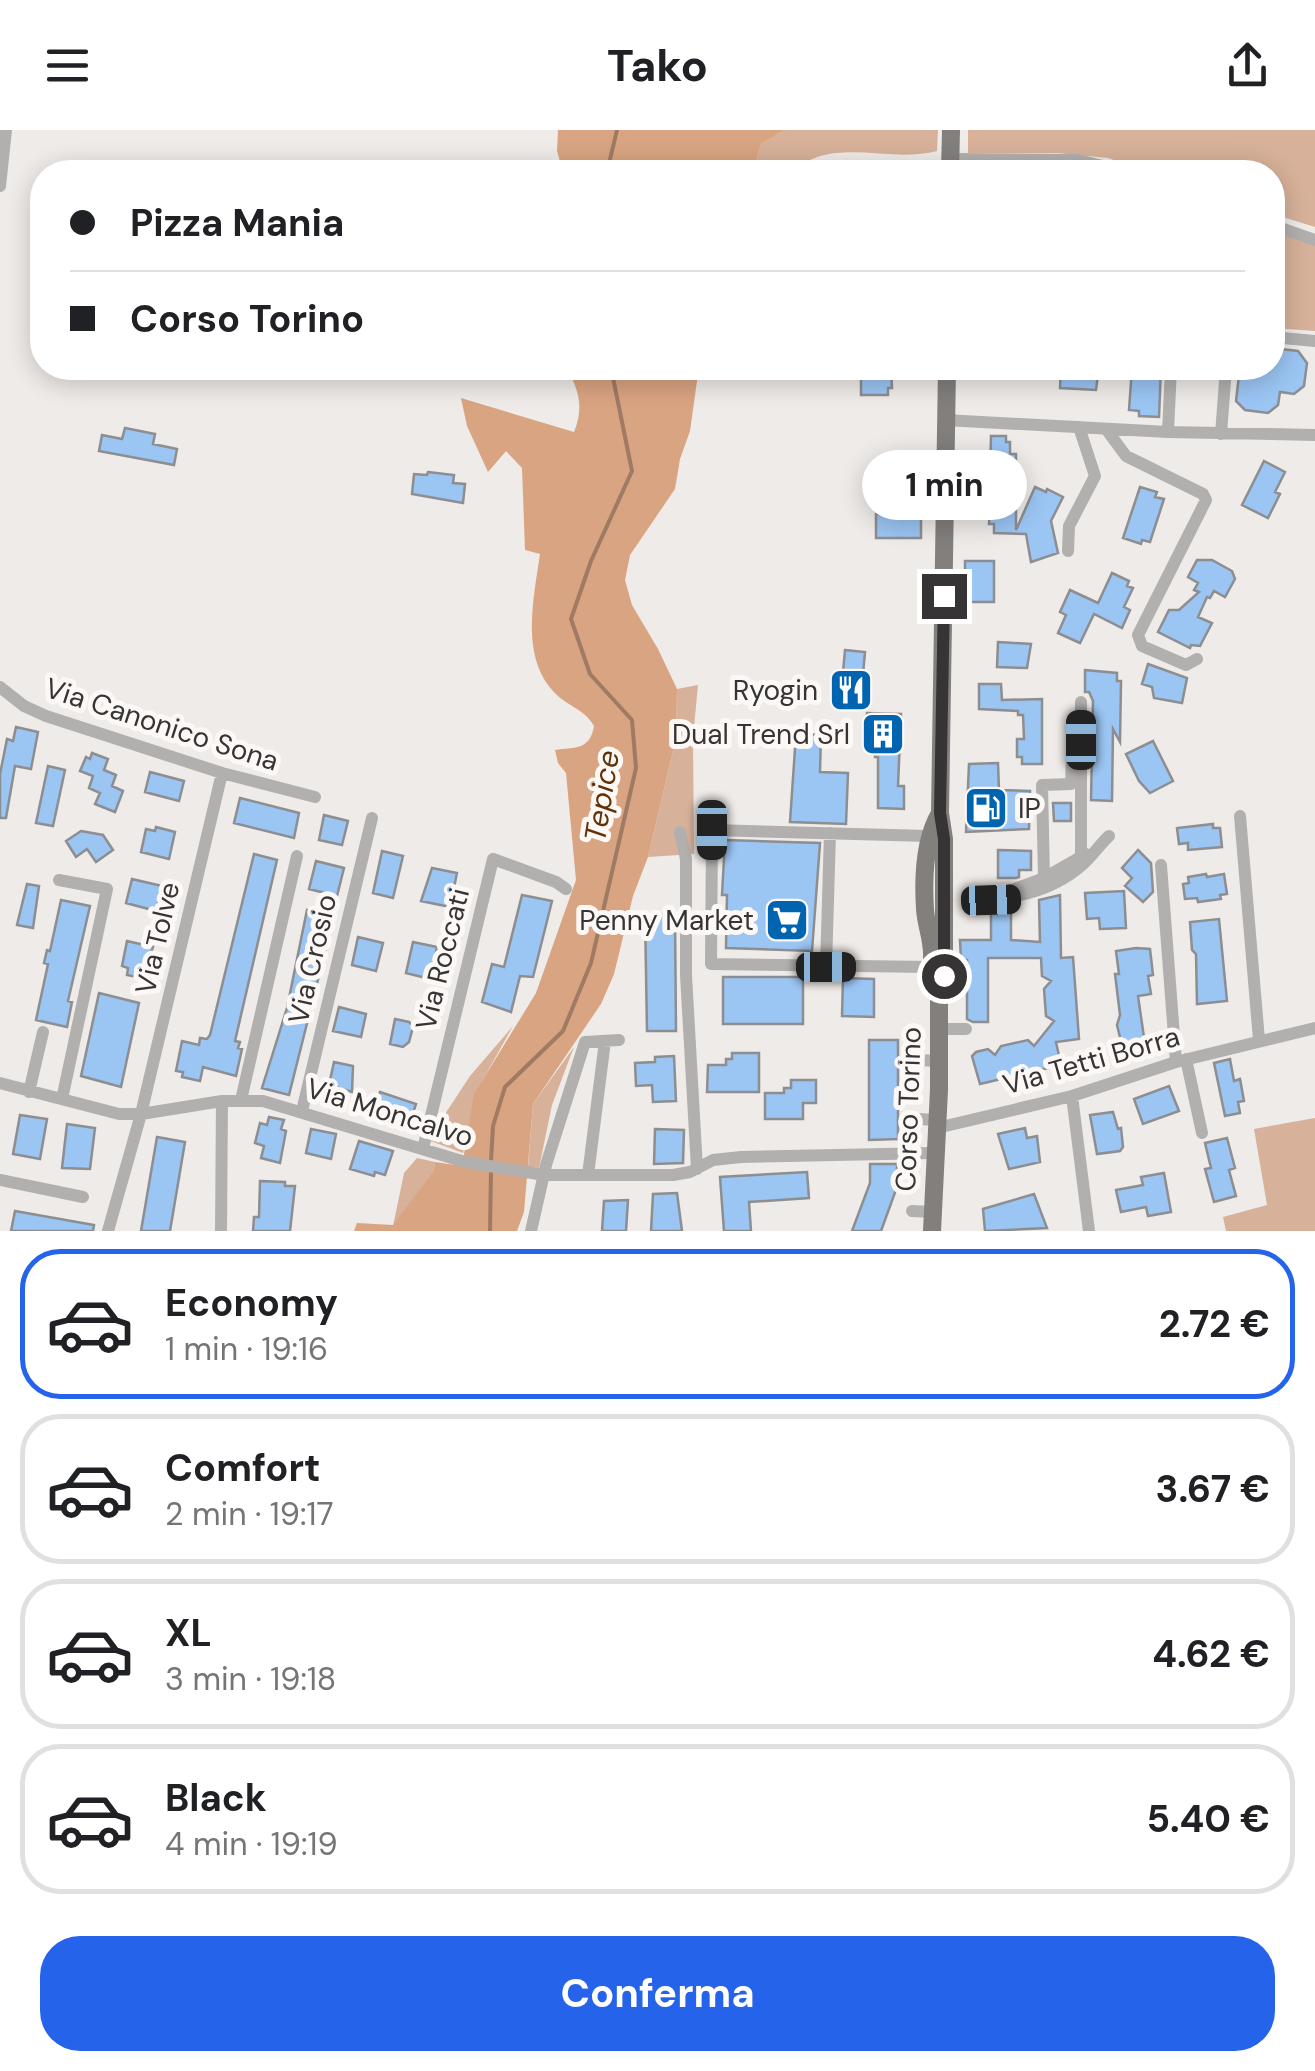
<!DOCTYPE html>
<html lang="it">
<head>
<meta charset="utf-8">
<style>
	:root { --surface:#fff; --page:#f2f2f2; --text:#202124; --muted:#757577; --line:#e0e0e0; --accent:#2563eb }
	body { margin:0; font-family:"DM Sans",sans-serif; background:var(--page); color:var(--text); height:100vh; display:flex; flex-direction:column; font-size:38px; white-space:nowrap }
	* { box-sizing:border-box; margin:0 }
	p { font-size:32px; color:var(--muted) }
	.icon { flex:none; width:55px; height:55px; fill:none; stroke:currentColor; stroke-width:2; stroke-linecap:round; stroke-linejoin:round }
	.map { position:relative; height:1101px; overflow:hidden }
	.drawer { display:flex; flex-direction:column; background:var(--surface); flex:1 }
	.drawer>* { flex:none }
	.guide { position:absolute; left:30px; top:30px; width:1255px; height:220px; border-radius:40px; box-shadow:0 5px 25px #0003; display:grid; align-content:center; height:220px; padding:0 40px; background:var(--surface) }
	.end { position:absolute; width:45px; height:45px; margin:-22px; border:12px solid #363434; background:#fff; box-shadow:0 0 0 5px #fff }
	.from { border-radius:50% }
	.bubble { position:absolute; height:70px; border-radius:35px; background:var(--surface); box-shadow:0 5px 25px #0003; font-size:32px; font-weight:700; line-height:70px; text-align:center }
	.car { position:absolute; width:30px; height:60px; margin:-30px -15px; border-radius:12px; box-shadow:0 0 8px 2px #0007; background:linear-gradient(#222 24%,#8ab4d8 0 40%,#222 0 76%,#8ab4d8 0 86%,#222 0) }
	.guide b { display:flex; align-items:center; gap:35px; height:95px; font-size:38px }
	.guide b+b { border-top:2px solid var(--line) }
	.guide i { width:25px; height:25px; background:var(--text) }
	ul { padding:18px 0 0; list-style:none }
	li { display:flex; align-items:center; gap:30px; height:150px; margin:0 20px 15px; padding:0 20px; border:5px solid var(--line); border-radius:40px }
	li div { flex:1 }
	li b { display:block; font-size:38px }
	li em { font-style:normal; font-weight:700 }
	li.selected { border-color:var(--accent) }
	li>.icon { width:90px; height:90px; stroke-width:1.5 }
	.action { display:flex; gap:20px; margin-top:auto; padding:20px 40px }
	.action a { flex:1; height:115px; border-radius:40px; background:var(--accent); color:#fff; font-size:40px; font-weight:700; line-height:115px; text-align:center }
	header { display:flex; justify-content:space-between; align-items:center; height:130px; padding:0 40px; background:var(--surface); font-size:45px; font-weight:700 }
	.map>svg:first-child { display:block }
</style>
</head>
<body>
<header><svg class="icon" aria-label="menu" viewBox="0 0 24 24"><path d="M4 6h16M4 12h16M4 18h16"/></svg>Tako<svg class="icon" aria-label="share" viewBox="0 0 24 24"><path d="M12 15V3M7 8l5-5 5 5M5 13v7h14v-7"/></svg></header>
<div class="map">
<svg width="1315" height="1101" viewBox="0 0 1315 1101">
	<rect width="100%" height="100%" fill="#efebe8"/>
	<path fill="#d7b199" d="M785,0H938L937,21C888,34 834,5 791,42H753L761,14Z
		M968,0H1315V97L1273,84L1272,42H1147L1108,28L1058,23H968Z
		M1272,102L1315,114V201L1273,198Z
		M698,555L693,608L694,724L648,727L676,608L677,559Z
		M513,896L476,962L463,1023L428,1010L470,946Z
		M574,917L552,975L539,1038L528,1037L533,974Z
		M1315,988V1101H1226L1223,1087L1267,1075L1254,999Z
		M417,1028L435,1032L434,1040L393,1096L404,1043Z"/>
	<path fill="#d9a481" d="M558,0H785L761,14L753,42H563L557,21Z
		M567,238H663L666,240L687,238L698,244L690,301L680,329L675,359L630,425L625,450L632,475L658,519L677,559L676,608L648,727L633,766L614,844L601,874L533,974L524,1082L517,1101H354L357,1093L393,1095L434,1040L435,1032L462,1036L474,964L536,863L576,750L566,643L558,633L555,620C576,617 590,620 594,596C584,578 566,576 553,561C520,525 534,467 540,424L525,420L522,338L506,321L488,342L467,296L461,268L574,302C584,277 579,261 567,238Z"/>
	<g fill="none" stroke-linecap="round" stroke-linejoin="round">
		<path stroke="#a07b63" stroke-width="4" d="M607,42L617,0
			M491,1031L493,996L505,957L563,901L591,833L636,638L632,590L590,544L571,489L591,431L632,341L611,238
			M490,1101L491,1040"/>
	</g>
	<path fill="#9bc5f3" stroke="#8c8e91" stroke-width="2.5" d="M1272,218L1298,221L1307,233L1304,256L1294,264L1280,262L1278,275L1268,283L1245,280L1236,271L1239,245L1248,238H1272Z
		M861,238H891L892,258H888V265H861Z
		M1061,238H1099L1096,260L1060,258Z
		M1132,238H1161L1159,287L1139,286V281L1129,280Z
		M125,298L155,304L153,314L177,319L174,335L99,321L102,305L122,309Z
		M991,306H1006V312H1010V324H1016V342L990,345Z
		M1264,331L1285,342L1275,362L1280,364L1268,388L1242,375Z
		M428,342L454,345L453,353L465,354L463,373L412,364L414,344L427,345Z
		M1035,357L1046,362L1047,359L1063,367L1051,391L1058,423L1031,432L1026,404L994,403V394H989L990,375H1016V400Z
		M1140,357L1157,362L1155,367L1164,369L1150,412L1142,410L1141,414L1123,408Z
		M876,384H921V408H876Z
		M1197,430H1212L1232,441L1235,449L1225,467L1214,461L1210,468L1207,467L1198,487L1212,493L1200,516L1191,515L1190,518L1158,502L1169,480H1179L1199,462L1194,460L1198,453L1188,447Z
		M965,431H994V472H965Z
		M1112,443L1129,451L1127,456L1133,458L1124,477L1130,480L1122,498L1094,484L1080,513L1058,503L1066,485L1060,482L1070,460L1098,473Z
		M998,512L1031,514L1027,538L997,537Z
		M845,520L865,522L860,577L840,575Z
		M1148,534L1187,548L1182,573L1154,568L1152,557L1142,554Z
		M1085,540L1117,543V551H1121L1120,612L1113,599L1112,671L1091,670L1093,571L1089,562H1085Z
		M979,554H1001L1002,570L1042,569V634H1022V627H1017V609H1024L1023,585H1018V581L979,579Z
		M867,583L901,584L898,656H904V679L878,678V627H875V615H866Z
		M16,597L38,602L31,639L15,636L6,688H0V644L7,609L13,611Z
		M796,604L821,605L820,642L848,643L846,694L790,692Z
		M1153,611L1173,651L1150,663L1139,651L1126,624Z
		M92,623L108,629L104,640L116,645L112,656L123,661L115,682L95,674L100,663L89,658L93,646L80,641L86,627L90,629Z
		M998,633L999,660L1030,661L1029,699L966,702L969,634Z
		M48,636L65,640L53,696L36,693Z
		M150,642L184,651L179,671L145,662Z
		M240,668L299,683L294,708L234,693Z
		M1053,673H1071V691H1054Z
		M324,685L348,691L342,715L319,710Z
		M1213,694V698H1220L1222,717L1188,720V713L1179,714L1177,698Z
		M156,697L175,702L169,729L141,722L146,699L155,701Z
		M81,701L103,705L113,720L96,732L87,719L76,727L66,711Z
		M725,710L820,713L812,821L726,818L727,765H722Z
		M998,720L1031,721V740H1019V747L1016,748H998Z
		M1138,720L1151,733L1153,762L1143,772L1125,756L1132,748L1122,738Z
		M382,721L403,726L393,768L373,763Z
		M254,724L277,730L235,911L240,912L238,918L242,919L236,946L203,937L200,951L182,947L183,942L176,941L182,911L199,915L200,908L207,909L210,905Z
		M316,731L344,738L337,766L309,759Z
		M432,738L457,743L450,777L421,771Z
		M1206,744L1207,747L1224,744L1227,764L1220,765L1221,769L1198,772L1197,768L1185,769L1183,754L1189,753L1188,747Z
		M132,749L162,756L156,781L126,773Z
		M27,754L39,756L33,798L17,795Z
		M1124,761L1126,798L1100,799L1099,788L1087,789L1085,763Z
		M522,765L552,771L533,847L520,846L511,882L482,872L492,834L504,837Z
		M1060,765L1061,828L1073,827L1079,909L1056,912L1061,935L980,954L972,926L976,922L988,919L995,925L1001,916L1028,910L1034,916L1054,891L1046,886L1044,859L1051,851L1042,846L1041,828H988V892H973L967,889V830H961L960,810H991V783H1011V810L1040,812L1039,770Z
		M61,770L90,776L68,871L72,872L67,897L36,890L48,834L44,833L47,820L50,821Z
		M307,780L334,786L289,965L262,958L287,878Z
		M645,784H675L676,901H647Z
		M1219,789L1227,871L1197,874L1196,824L1192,820L1190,792Z
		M358,807L383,813L376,841L352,835Z
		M127,811L153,817L143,848L127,845L128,838L122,836Z
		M413,812L437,817L430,849L406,843Z
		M1136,818L1150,819L1153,845L1148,846L1151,864L1138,866L1146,921L1124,924L1117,895L1120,885L1115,844H1119L1116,821Z
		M723,847H803V894H723Z
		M843,848L874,849V887L842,886Z
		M99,863L139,873L121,957L81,946Z
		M339,877L366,884L361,907L333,901Z
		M395,889L409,892L413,897L409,912L403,917L390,914Z
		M869,910H898V1009L869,1010Z
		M732,923H759V962H707L708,935H726V929H732Z
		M674,926L676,971L653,972L652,955L636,956L635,933L655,932V927Z
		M1230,929L1234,951L1240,949L1244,971L1238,972L1240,983L1225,986L1214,933Z
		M334,932L353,936L352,962L329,955Z
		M791,950H816V973H803V989H765V963H784V958H791Z
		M1169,956L1179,981L1143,994L1134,969Z
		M380,962L416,974L408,998L372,986Z
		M1113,982L1118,999L1121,998L1123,1017L1120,1021L1097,1024L1090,985Z
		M20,985L47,989L40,1029L13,1024Z
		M269,987L284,990L281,999L286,1001L280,1033L261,1028L264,1016L255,1013L260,993L267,995Z
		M67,994L95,998L90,1039L62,1038Z
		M1025,998L1027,1008L1037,1006L1040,1032L1009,1039L998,1004Z
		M311,999L336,1004L331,1029L306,1023Z
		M655,999L684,1000L683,1033L654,1034Z
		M157,1007L185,1012L170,1101H141Z
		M1227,1008L1235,1038L1229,1040L1236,1066L1214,1072L1205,1039L1211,1038L1205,1013Z
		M359,1011L393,1021L385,1045L375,1042L374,1046L350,1039Z
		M870,1034H897V1057L881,1101H852L870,1053Z
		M807,1042L809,1068L749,1072L751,1101H724L720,1047Z
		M1164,1043L1171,1082L1148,1086L1146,1077L1121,1082L1116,1060L1143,1055L1141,1047Z
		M260,1051L285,1052V1056H295L290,1101H253L254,1087H259Z
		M677,1063L682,1101H651L653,1064Z
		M1034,1064L1047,1098L985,1101L983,1079Z
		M628,1070L626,1101H602L604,1071Z
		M15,1081L94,1095L93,1101H11Z"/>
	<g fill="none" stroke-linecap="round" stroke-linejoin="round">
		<path stroke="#b2b0af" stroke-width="12" d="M950,29L1078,30L1128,42
			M0,56L6,0
			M1272,95L1315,110
			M1272,207L1315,211
			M945,290L1168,302L1315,305
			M1106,299L1126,326L1203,364L1206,370L1138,505L1142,516L1186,535L1197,529
			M1168,302L1171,238
			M1221,304L1226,238
			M1068,421L1069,396L1095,346L1079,297
			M0,557L24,576L46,586L222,643L315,667
			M1081,572V726
			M1240,686L1259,910
			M680,702L686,729V845L697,1039
			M928,706L712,700L711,834L932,837
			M1161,735L1176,932
			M1044,748L1042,655L1071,654L1073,600
			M59,750L107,759L62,969
			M1009,761L1044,748L1086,724
			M967,771C1009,769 1049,764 1082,735C1092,727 1099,715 1109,706
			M826,837L830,703
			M940,899H966
			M1186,929L1202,1003
			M917,930L939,931
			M0,953L119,984H141L222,971H263L465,1032L544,1045H673L690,1042L713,1030L741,1027L934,1023
			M29,962L43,902
			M1072,966L1089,1101
			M241,970L297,726
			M302,981L372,688
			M917,989L937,990
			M937,998L1072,966L1176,932L1315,898
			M423,1019L493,729L556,752L566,759
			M588,1045L605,911
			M0,1050L83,1067
			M912,1081L932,1082
			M108,1101L141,984L222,643
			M221,1101L222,971
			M531,1101L546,1035L585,912L619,910"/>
		<path stroke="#827f7d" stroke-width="18" d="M950,42L951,0
			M932,828C933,810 926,796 925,779C923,747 924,710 940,683
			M932,1101L939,960V860L944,846V709L940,683L947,238"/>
	</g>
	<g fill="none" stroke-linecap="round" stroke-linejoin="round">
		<path stroke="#363434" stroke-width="12" d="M944,466L940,683L944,709V846"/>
	</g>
	<defs>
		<g id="restaurant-square" transform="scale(2.25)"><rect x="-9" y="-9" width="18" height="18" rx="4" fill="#0164b1" stroke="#fcf8f6"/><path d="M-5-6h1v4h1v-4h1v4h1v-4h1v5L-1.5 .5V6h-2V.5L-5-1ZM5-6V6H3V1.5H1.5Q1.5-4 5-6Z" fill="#fff"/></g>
		<g id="building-square" transform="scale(2.25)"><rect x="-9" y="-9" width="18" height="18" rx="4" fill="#0164b1" stroke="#fcf8f6"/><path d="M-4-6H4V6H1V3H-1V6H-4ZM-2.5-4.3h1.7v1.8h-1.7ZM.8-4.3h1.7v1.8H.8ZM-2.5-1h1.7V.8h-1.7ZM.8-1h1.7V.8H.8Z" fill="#fff"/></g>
		<g id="fuel-square" transform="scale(2.25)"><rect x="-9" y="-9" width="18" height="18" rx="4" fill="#0164b1" stroke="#fcf8f6"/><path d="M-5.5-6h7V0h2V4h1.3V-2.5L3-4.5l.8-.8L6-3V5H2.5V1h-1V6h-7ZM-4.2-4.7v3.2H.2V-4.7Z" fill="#fff"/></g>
		<g id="supermarket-square" transform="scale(2.25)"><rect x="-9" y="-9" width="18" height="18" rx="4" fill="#0164b1" stroke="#fcf8f6"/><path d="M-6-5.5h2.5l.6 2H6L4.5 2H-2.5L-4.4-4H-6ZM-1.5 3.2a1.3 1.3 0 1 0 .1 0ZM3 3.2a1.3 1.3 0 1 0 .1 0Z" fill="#fff"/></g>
	</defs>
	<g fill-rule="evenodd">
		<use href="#restaurant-square" x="851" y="560"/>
		<use href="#building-square" x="883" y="604"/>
		<use href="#fuel-square" x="986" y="678"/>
		<use href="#supermarket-square" x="787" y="790"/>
	</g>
	<g text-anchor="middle" stroke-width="10" stroke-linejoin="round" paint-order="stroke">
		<g font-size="28" fill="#363434" stroke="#fcf8f6" text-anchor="end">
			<text x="818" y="570">Ryogin</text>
			<text x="850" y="614">Dual Trend Srl</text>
			<text x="1018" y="688" text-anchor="start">IP</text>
			<text x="754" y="800">Penny Market</text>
		</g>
		<g font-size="28" fill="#363434" stroke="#fcf8f6">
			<text transform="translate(162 594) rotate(18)" y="10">Via Canonico Sona</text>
			<text transform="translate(157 808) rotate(-77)" y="10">Via Tolve</text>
			<text transform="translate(312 829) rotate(-77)" y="10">Via Crosio</text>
			<text transform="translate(442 829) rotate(-76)" y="10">Via Roccati</text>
			<text transform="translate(1091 930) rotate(-16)" y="10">Via Tetti Borra</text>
			<text transform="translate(908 979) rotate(-88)" y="10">Corso Torino</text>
			<text transform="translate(390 982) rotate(17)" y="10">Via Moncalvo</text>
		</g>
		<g font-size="30" font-style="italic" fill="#633107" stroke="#fcf8f6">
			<text transform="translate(602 666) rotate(-81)" y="10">Tepice</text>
		</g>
	</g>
</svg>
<i class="end from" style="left:944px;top:846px"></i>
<i class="end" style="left:944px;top:466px"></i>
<div class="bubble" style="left:862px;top:320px;width:165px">1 min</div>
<i class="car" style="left:1081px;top:610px;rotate:0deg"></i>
<i class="car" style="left:712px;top:700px;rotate:180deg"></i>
<i class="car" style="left:991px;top:770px;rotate:88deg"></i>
<i class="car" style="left:826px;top:837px;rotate:90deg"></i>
<div class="guide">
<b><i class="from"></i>Pizza Mania</b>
<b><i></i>Corso Torino</b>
</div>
</div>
<section class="drawer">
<ul>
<li class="selected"><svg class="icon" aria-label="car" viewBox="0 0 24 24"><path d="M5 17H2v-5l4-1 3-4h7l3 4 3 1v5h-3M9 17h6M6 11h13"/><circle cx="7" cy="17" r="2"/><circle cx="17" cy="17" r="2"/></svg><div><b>Economy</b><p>1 min · 19:16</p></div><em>2.72 €</em></li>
<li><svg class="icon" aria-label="car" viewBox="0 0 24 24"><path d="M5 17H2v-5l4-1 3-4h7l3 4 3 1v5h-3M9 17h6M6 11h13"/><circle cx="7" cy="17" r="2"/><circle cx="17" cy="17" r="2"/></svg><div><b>Comfort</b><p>2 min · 19:17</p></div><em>3.67 €</em></li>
<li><svg class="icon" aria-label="car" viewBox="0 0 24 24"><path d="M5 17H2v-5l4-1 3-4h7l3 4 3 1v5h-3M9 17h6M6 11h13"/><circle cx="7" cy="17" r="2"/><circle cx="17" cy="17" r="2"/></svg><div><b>XL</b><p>3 min · 19:18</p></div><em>4.62 €</em></li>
<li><svg class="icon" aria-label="car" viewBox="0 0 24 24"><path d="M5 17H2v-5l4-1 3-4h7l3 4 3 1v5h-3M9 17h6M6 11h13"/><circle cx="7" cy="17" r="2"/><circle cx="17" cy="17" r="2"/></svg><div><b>Black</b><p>4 min · 19:19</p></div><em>5.40 €</em></li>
</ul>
<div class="action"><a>Conferma</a></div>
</section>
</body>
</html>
